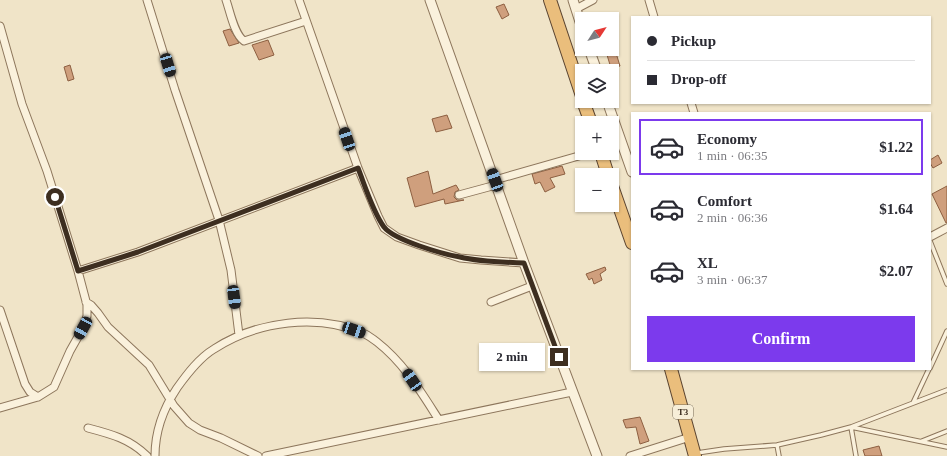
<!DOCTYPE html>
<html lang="en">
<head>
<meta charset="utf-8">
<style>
	:root { --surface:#fff; --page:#f2f2f3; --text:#2b2b33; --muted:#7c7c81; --line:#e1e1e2; --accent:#7c3aed }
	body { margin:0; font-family:Georgia,serif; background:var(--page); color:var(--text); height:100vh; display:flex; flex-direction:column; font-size:15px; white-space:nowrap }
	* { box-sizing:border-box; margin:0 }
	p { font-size:13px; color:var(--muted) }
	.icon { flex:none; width:22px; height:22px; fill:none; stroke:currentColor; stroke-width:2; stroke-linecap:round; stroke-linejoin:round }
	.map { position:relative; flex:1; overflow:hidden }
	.panel { position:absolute; left:631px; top:112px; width:300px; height:258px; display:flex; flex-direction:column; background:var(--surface); border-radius:0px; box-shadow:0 1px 3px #0004 }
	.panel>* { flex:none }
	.top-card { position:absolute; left:631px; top:16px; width:300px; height:88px; border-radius:0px; box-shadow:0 1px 3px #0004; display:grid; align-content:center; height:88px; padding:0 16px; background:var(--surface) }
	.needle { width:26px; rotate:54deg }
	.fabs { position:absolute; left:575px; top:12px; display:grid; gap:8px }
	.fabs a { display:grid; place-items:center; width:44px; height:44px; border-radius:0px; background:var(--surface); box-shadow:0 1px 3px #0004; font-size:20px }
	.end { position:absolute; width:18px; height:18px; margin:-9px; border:5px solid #3d2e20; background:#fff; box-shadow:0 0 0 2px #fff }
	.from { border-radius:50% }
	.bubble { position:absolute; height:28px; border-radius:0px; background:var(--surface); box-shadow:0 1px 3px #0004; font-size:13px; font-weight:600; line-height:28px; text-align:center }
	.car { position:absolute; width:12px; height:24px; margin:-12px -6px; border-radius:5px; box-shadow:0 0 3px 1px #0007; background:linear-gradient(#222 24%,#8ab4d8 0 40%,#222 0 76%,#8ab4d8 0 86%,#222 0) }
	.top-card b { display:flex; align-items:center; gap:14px; height:38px; font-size:15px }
	.top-card b+b { border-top:1px solid var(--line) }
	.top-card i { width:10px; height:10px; background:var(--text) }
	ul { padding:7px 0 0; list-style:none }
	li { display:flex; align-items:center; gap:12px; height:56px; margin:0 8px 6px; padding:0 8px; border:2px solid transparent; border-radius:0px }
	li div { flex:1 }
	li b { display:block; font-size:15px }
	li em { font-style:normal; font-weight:600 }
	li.selected { border-color:var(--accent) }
	li>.icon { width:36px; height:36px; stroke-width:1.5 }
	.cta { display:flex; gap:8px; margin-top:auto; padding:8px 16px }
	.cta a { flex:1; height:46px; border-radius:0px; background:var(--accent); color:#fff; font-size:16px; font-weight:600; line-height:46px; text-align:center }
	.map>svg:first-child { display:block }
</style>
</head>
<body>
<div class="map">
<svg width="947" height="456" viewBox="0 0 947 456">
	<rect width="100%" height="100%" fill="#f0e4c8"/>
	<path fill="#cf9f7d" stroke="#8d5f41" d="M504,4L509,15L502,19L496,7Z
		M230,29L239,43L229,46L223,31Z
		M268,40L274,55L259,60L252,45Z
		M616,53L620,66L611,68L607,55Z
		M70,65L74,79L68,81L64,67Z
		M447,115L452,128L436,132L432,119Z
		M938,155L942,163L933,168L930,163V160Z
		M562,166L565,174L550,178L555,187L545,192L540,182L535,184L532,174Z
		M428,171L433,194L456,185L459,190L455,192L454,197L457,200H464L445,204L444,199L415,207L407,178Z
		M947,186V223H946L932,194Z
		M605,267L606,270L600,274L602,280L594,284L592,278L589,280L586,274Z
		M640,417L649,441L640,444L636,427L626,428L623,420Z
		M879,446L882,456H865L863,450Z"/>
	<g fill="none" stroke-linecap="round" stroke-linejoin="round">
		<g stroke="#8d765c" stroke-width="5.5">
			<path id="service" d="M930,241L947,284
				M930,368L947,331
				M913,403L929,369
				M922,441L947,431
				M777,445L779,456
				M697,453L724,449L777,445L821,435L851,427L947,390
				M856,456L851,427L947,447"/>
		</g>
		<g stroke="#8d765c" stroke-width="9">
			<path id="minor" d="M147,0L175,90L219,220L231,270L239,335
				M226,0C230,11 234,34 244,41L306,21
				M299,0L358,168L378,216L384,228L397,237L419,245L460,258L481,260L524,263
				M649,0L654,17
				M576,9L593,0
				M0,26L22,104L47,171L78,271L87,305V316L83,328L70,351L54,387L38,397L0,408
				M691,103L694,113
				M495,180L589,153
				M459,195L496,185
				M930,237L947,228
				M78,271L138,252L358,168
				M86,302L91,305L98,313L108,327L149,365L174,406L189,423L200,430L221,438L258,456
				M491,302L532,286
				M0,310L25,384L30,392L38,397
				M88,428C111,434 130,439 147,456
				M155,456C155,431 163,409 177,388C187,374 199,358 214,349C257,321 318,313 365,334C369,336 373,339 377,342C404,363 421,392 439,420
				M266,456L572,392
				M630,456L690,437"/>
		</g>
		<g stroke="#8d765c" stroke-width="11">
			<path id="tertiary" d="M430,0L524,263L597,456
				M573,0L582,28
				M589,49L597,71
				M607,101L632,172"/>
		</g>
		<g stroke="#5b4430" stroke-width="14">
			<path id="trunk" d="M550,0L582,96
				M583,101L591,123
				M601,153L608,175
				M612,186L632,243
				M671,369L695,456"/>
		</g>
		<use href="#service" stroke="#faf1dc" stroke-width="3.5"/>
		<use href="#minor" stroke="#faf1dc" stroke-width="7"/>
		<use href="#tertiary" stroke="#faf1dc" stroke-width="9"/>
		<use href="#trunk" stroke="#eabe7c" stroke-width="12"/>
	</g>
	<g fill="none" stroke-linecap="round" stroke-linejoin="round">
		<path stroke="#3d2e20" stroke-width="5" d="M55,197L78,271L138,252L358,168C365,186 373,212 384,227C394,240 442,254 460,257C480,262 503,262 524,263L559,357"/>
	</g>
	<g text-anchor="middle" stroke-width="4" stroke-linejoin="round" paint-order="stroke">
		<rect fill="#f7eed8" stroke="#756857" stroke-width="1" x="673" y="405" width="20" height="14" rx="3"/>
		<g font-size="9" font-weight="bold" fill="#3d2e20">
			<text x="683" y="415">T3</text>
		</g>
	</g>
</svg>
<div class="fabs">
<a><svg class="needle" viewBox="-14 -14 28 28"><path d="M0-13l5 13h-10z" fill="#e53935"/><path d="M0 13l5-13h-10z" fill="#7c7c81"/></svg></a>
<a><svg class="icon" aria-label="layers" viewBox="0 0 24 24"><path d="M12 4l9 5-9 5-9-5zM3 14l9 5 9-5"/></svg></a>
<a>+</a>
<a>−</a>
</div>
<i class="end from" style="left:55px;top:197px"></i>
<i class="end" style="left:559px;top:357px"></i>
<div class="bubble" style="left:479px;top:343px;width:66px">2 min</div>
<i class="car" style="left:168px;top:65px;rotate:163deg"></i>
<i class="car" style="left:347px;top:139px;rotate:341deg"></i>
<i class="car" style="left:495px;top:180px;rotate:340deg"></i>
<i class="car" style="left:234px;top:297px;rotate:173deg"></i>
<i class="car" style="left:83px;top:328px;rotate:209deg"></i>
<i class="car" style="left:354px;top:330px;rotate:109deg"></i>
<i class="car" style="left:412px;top:380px;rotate:326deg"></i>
<div class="top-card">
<b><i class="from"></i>Pickup</b>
<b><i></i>Drop-off</b>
</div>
<section class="panel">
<ul>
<li class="selected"><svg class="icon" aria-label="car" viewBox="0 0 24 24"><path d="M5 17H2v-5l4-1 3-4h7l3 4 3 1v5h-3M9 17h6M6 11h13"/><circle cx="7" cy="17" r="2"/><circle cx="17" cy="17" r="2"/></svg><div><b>Economy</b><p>1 min · 06:35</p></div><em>$1.22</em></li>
<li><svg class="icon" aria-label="car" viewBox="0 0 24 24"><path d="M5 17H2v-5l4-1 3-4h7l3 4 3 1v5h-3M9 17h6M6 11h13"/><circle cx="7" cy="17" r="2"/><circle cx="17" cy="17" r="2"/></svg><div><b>Comfort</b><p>2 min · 06:36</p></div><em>$1.64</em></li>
<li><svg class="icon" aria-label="car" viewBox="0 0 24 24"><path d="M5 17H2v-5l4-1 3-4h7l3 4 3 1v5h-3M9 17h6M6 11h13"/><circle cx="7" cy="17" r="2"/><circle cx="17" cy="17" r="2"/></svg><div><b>XL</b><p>3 min · 06:37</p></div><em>$2.07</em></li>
</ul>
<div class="cta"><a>Confirm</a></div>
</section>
</div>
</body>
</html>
